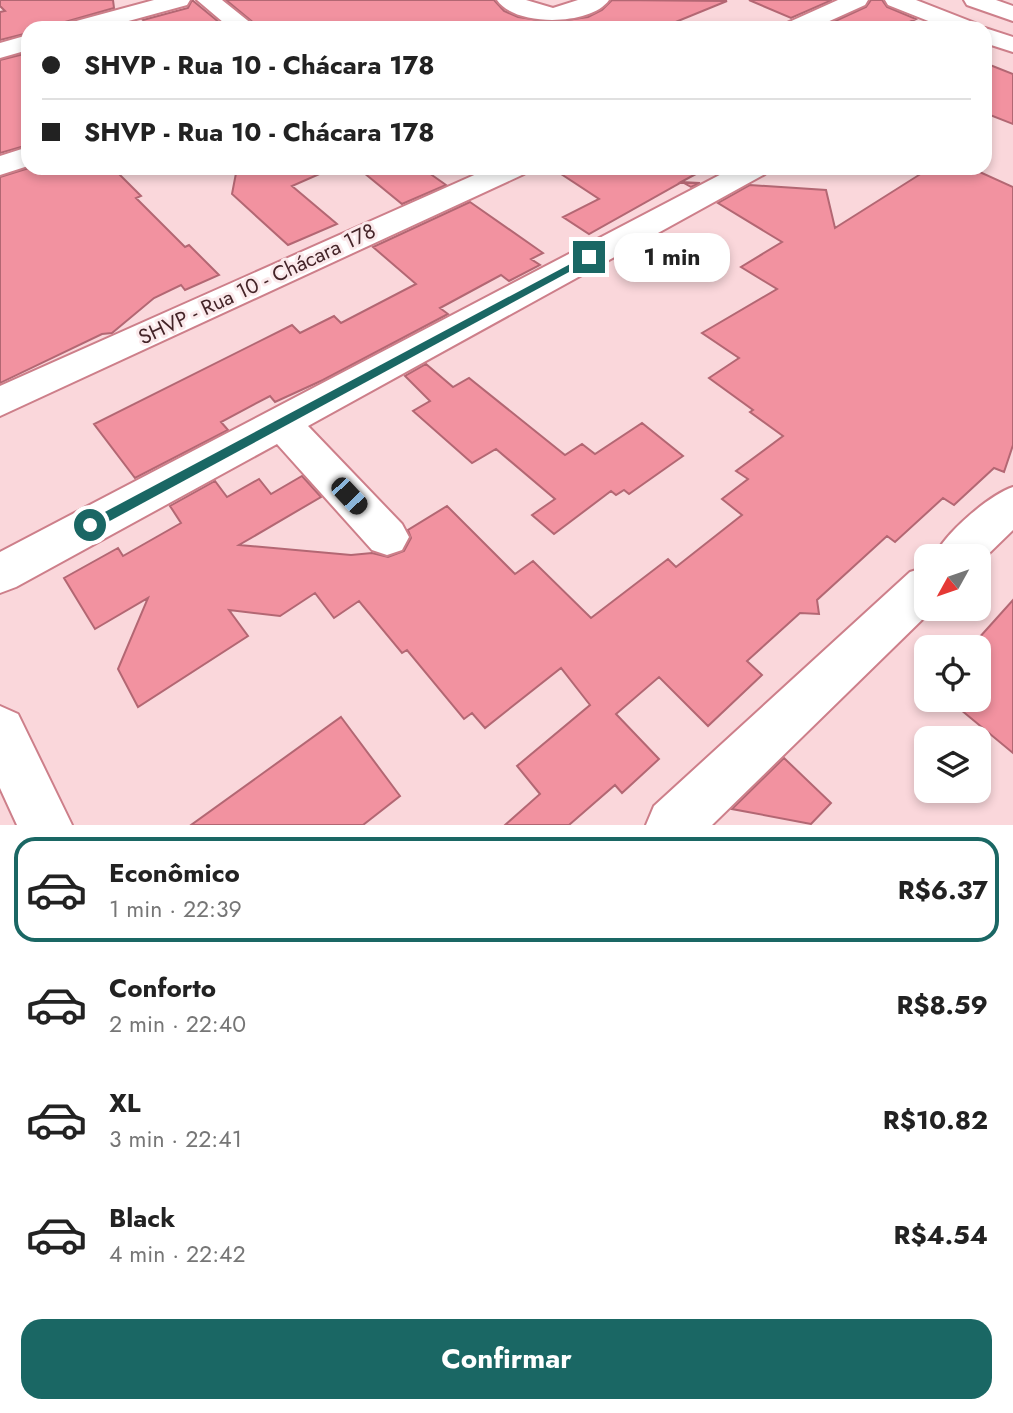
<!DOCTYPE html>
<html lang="pt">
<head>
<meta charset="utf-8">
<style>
	:root { --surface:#fff; --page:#f2f2f2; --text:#222; --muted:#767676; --line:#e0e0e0; --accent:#1a6764 }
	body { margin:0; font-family:Jost,sans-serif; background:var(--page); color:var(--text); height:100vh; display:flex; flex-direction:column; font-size:26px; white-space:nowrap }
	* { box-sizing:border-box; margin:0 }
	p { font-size:23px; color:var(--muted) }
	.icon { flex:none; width:38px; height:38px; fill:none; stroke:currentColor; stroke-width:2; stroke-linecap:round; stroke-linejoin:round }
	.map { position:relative; height:825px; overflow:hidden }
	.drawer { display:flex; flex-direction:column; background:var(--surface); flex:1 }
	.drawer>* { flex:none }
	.hud { position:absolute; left:21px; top:21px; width:971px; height:154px; border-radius:21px; box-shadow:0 4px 10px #0003; display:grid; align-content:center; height:154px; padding:0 21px; background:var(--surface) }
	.needle { width:46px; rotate:230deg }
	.controls { position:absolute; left:914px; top:544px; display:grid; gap:14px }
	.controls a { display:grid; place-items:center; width:77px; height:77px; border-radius:14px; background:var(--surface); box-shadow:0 4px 10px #0003; font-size:35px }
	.end { position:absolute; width:32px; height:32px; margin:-16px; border:9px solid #1a6764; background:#fff; box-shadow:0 0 0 4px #fff }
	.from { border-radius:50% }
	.bubble { position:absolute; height:49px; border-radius:21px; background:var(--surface); box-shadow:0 4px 10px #0003; font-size:23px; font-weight:700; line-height:49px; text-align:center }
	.car { position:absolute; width:21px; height:42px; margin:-21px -10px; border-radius:9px; box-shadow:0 0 5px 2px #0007; background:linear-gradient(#222 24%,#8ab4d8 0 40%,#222 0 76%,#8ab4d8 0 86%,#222 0) }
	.hud b { display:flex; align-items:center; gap:24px; height:66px; font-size:26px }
	.hud b+b { border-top:2px solid var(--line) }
	.hud i { width:18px; height:18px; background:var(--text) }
	ul { padding:12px 0 0; list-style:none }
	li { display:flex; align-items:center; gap:21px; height:105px; margin:0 14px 10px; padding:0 7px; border:4px solid transparent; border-radius:21px }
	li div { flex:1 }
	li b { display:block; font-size:26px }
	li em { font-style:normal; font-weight:700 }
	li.on { border-color:var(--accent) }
	li>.icon { width:63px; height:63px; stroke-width:1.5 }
	.primary-button { display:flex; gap:14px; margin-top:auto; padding:14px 21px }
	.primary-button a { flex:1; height:80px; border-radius:21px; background:var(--accent); color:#fff; font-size:28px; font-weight:700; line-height:80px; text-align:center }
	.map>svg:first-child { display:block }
</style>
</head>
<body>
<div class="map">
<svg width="1013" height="825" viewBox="0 0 1013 825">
	<rect width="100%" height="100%" fill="#fad7db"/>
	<path fill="#f292a0" stroke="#b36773" stroke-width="2" d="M0,0H113L114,8L44,28H28V33L0,40V12L5,11L0,6Z
		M192,0L226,28H153L143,20L188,8Z
		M226,0H494L504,11L518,17L553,22L588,17L602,10L612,0L727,1L661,28H260Z
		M749,0H832L791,18Z
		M871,0H882L887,7L916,19L897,28H820L866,7Z
		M28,53V145L0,153V60Z
		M985,63L1013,74V124L985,113Z
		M29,168H113L141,196L136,198L185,247L189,245L219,275L185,290L181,285L154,298L112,333L102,334L0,383V177Z
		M237,168H333L292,186L337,224L288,245L232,194Z
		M358,168H422L446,185L402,204Z
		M552,168H707L681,182L700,183L691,187L682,182L589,234L563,217L599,199Z
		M930,168L944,173L951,168H971L1013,187V445L1004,472L994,468L954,505L943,498L895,542L887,536L817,600L819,614L800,613L747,661L762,675L708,726L659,677L616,714L659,759L622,793L615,785L569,825H505L540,794L517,766L590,705L561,668L485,728L472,713L464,719L407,650L402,653L359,601L334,618L315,593L280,616L229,610L248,636L138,707L118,669L148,598L95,629L64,578L118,548L123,556L181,523L170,506L215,481L227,497L259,479L271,494L302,476L321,497L239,545L351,555L372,553L388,557L404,551L411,538L408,530L447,506L515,574L533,561L591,618L668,559L676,567L742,515L722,499L748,479L736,471L783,436L750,412L753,410L709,378L739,358L702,333L777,289L741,267L782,242L718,203L750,185L826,190L835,228Z
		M470,202L543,253L531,259L540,265L509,281L501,275L440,308L448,314L323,380L275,402L270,396L221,422L228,430L135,478L94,424L292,325L300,333L334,316L341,323L416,284L373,247Z
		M426,364L453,387L469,378L565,455L582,444L595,454L642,423L683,456L629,494L624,490L616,495L611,491L554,534L532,515L555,499L496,449L472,463L413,411L430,401L405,376Z
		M1013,600V753L949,700H978V639Z
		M341,717L400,796L363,825H191Z
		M784,758L831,803L811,824L732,809Z"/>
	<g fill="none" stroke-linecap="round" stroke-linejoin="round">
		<g stroke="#cd7f8a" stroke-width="4">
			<path id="minor" d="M154,0H190L187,5L103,28H65L69,23Z
				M197,0H222L257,28H230Z
				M497,0H526L553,8L578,0H609C591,26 515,27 497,0Z
				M838,0H868L865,5L814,28H783L787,23Z
				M885,0H916L975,23L979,28H946L888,5Z
				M964,0H996L1013,6V21L967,5Z
				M985,28L1013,37V52L985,43Z
				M28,35V50L0,58V43Z
				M28,147V166L0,175V156Z
				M490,168H528L524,174L0,416V386Z
				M733,168H769L765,174L308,426L402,524L409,537L402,550L387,555L372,550L277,444L16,587L0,593V552Z
				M1013,487V530L978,564V556H935C944,534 989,495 1013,487Z
				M926,567V609H933L712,825H646L654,806L910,572Z
				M0,706L18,714L72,825H17L0,788Z"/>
		</g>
		<use href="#minor" fill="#fff" fill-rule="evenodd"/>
	</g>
	<path fill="#1a6764" d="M589,254L593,259L95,529H86V522Z"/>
	<g text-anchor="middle" stroke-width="6" stroke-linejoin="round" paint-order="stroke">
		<g font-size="21" fill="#442428" stroke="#fbe9eb">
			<text transform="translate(257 284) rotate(-25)" y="7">SHVP - Rua 10 - Chácara 178</text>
		</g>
	</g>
</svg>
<div class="controls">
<a><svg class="needle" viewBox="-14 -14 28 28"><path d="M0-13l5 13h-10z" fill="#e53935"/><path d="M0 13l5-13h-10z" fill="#767676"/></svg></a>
<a><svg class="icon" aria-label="locate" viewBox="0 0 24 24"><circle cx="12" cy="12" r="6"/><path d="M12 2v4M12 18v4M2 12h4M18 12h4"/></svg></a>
<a><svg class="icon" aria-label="layers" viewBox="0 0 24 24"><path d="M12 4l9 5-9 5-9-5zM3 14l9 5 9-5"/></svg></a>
</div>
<i class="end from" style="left:90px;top:525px"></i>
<i class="end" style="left:589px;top:257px"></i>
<div class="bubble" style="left:614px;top:233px;width:116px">1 min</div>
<i class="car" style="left:349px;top:496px;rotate:137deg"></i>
<div class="hud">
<b><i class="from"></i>SHVP - Rua 10 - Chácara 178</b>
<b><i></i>SHVP - Rua 10 - Chácara 178</b>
</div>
</div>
<section class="drawer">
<ul>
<li class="on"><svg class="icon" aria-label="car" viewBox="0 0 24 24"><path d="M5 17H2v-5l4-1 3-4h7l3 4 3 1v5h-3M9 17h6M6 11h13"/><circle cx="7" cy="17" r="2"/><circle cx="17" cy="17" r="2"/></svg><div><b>Econômico</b><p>1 min · 22:39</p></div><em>R$6.37</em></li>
<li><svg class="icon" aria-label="car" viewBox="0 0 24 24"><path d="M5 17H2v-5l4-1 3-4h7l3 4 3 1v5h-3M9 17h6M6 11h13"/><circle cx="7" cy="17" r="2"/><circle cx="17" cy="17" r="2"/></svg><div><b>Conforto</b><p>2 min · 22:40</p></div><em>R$8.59</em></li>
<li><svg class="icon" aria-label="car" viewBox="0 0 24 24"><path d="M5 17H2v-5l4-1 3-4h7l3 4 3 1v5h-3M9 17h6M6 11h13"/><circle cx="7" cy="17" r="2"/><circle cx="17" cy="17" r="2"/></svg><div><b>XL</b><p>3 min · 22:41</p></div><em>R$10.82</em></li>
<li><svg class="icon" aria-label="car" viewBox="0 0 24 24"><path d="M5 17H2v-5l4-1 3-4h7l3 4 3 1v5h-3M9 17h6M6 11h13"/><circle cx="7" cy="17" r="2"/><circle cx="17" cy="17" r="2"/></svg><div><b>Black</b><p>4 min · 22:42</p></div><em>R$4.54</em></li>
</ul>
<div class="primary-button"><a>Confirmar</a></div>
</section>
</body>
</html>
